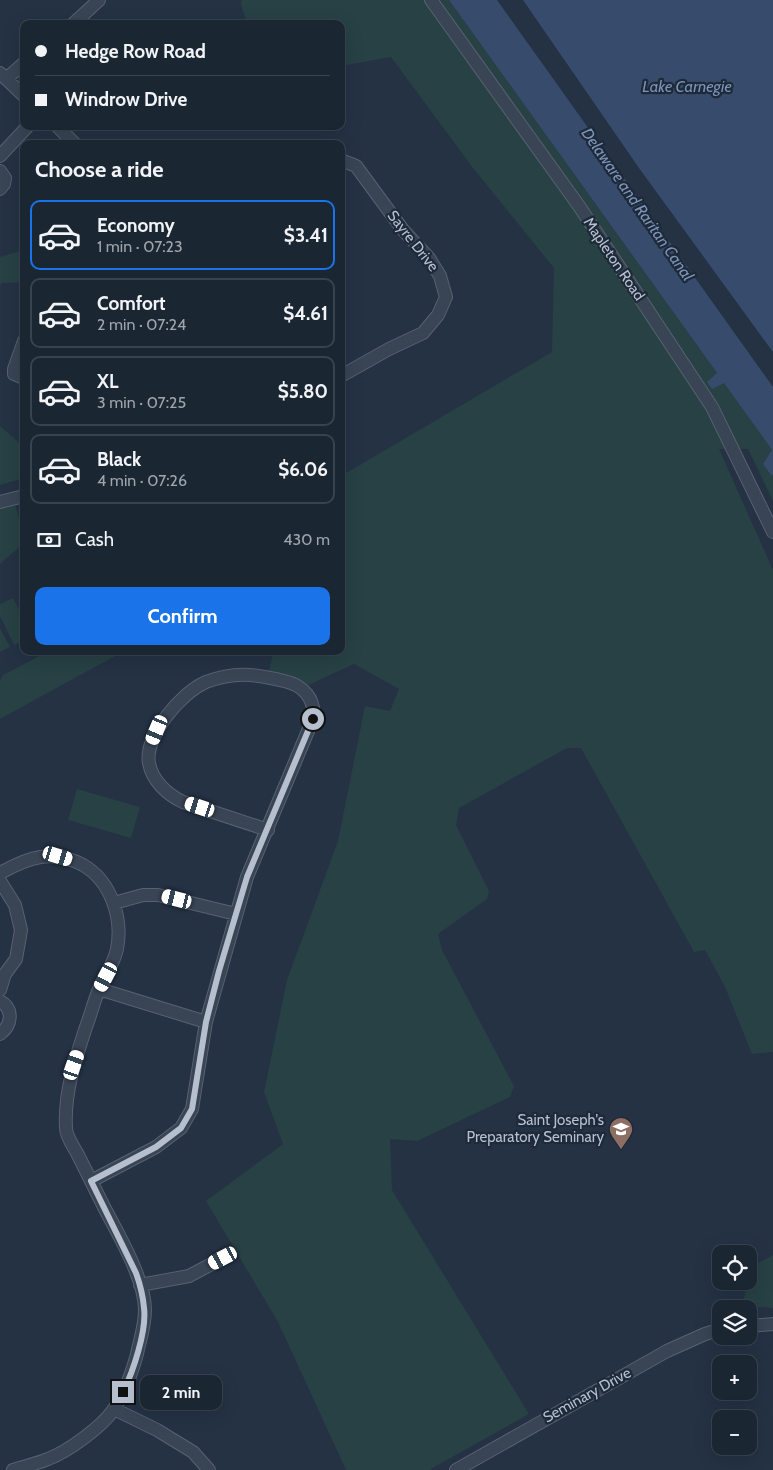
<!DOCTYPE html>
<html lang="en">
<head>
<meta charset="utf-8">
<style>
	:root { --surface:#1b2633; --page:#28323f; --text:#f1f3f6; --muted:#a0a5ac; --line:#39434e; --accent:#1a73e8 }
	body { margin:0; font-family:Cabin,sans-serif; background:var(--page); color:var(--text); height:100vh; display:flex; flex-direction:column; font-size:19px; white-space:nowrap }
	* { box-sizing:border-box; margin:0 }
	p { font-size:16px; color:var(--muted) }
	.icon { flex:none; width:28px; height:28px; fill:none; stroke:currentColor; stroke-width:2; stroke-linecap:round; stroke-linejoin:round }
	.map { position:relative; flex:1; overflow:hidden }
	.panel { position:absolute; left:20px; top:140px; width:325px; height:515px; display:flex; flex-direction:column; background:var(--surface); border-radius:10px; box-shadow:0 5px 20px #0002,0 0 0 1px var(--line) }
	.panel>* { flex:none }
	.hud { position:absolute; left:20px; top:20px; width:325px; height:110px; border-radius:10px; box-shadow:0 5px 20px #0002,0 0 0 1px var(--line); display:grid; align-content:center; height:110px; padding:0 15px; background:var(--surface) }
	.controls { position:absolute; left:712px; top:1245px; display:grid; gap:10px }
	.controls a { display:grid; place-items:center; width:45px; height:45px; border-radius:10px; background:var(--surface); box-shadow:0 5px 20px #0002,0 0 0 1px var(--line); font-size:25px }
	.end { position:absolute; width:22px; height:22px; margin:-11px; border:6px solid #b6bfcd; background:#111; box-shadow:0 0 0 2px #111 }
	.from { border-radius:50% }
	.bubble { position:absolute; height:35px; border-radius:10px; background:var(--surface); box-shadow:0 5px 20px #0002,0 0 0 1px var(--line); font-size:16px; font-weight:800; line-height:35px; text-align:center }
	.car { position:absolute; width:15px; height:30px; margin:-15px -8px; border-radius:6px; box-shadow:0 0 4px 1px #0007; background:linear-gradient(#fff 24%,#345 0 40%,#fff 0 76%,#345 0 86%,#fff 0) }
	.hud b { display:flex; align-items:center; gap:18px; height:48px; font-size:19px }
	.hud b+b { border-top:1px solid var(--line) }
	.hud i { width:12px; height:12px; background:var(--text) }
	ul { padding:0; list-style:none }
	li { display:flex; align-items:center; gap:15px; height:70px; margin:0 10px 8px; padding:0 5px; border:2px solid var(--line); border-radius:10px }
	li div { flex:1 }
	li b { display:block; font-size:19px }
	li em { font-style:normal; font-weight:800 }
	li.current { border-color:var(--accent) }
	li>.icon { width:45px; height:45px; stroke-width:1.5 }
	h2 { padding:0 15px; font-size:22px; line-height:60px }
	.pay { display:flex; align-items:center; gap:12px; height:55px; padding:0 15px; font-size:19px }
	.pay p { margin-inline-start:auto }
	.cta { display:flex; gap:10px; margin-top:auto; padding:10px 15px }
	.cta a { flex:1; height:58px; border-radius:10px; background:var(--accent); color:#fff; font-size:20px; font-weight:800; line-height:58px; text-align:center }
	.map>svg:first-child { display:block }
</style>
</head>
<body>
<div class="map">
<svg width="773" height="1470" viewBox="0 0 773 1470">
	<rect width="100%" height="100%" fill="#243244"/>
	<path fill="#274145" d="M242,0H449L717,373L707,382H724L772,450L771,475H773V501L748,449H719L773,570V1052L752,1054L725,987L705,950L694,952L581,748H567L459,808L456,825L489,891L487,899L438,934L442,950L514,1086L510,1097L417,1141L390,1139L392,1190L529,1414L429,1470H346L278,1322L206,1201L283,1144L264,1092L287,980L338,841L365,706L390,711L399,689L354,664L300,689L267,677L274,651H341V476L552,352L554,268L473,168L391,57L341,66V24H247L241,4Z
		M24,250V282L2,283L0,285V257Z
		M0,426L24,447V478L0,485Z
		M15,504L24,537V543L0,564V507Z
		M13,598L24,620V640L14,645L0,616V604Z
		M0,628L10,647L0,652Z
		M49,651H124L0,719V681L3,675Z
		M77,789L140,807L131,838L68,820Z
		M773,1255V1308L742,1306L752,1266Z"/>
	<path fill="#374c6d" d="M449,0H497L773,387V475H771L763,464L772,450L724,383L712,389L707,382L717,373Z
		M523,0H773V352L639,168Z"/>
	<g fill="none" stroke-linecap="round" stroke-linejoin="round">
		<g stroke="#576271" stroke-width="14">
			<path id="minor" d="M431,0L579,206L712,407L773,532
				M73,24L99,0
				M0,73L24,96
				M6,79L24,63
				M57,126L75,144
				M0,156L28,126
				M341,160L356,166L403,230L429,258L440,276L446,297L438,315L423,333L389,349L341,376
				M0,171L5,178L4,184L0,189
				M24,341L14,369V374L24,378
				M0,502L24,496
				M0,873C29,857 52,849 83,865C111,881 123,918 117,949C114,964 105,975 99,989C94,1001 91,1014 86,1027C75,1060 64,1093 66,1128C66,1136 73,1146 77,1153C86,1171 95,1189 104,1207C118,1234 145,1279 145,1310C145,1325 140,1340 137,1354C132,1372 125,1393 114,1409C102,1427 67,1452 48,1459C36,1464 25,1466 13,1470
				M0,881L15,905L21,930L16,959L5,974L0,990
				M114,903L143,895H158L236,914
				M99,989L206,1022
				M0,1001C14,1009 12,1025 0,1034
				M91,1181L156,1147L181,1128L192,1109L206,1022L247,877L313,719C316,699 303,685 284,681C255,674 235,671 206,682C182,692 144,736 149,763C152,781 168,795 183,802L268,830
				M140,1285L189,1276L223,1258
				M749,1326L773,1324
				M114,1409L157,1430L193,1452L209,1470
				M456,1470L667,1351L705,1334L721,1329"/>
		</g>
		<use href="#minor" stroke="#394454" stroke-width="12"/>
	</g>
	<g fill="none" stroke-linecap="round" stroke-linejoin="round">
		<path stroke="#b6bfcd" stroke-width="6" d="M123,1392C133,1372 147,1330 144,1308C143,1296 140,1284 136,1273L91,1181L156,1147L181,1128L192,1109L206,1022L219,971L247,877L313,719"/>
	</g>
	<defs>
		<g id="school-pin" transform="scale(1.25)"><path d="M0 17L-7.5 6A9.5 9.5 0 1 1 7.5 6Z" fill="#8d6e63" stroke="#1e2939"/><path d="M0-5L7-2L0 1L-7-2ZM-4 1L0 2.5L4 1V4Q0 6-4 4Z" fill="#fff"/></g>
	</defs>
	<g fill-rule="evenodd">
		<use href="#school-pin" x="621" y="1129"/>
	</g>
	<g text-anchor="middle" stroke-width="4.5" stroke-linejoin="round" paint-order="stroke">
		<g font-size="15" fill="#b6bfcd" stroke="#1e2939">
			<text transform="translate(413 241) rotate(52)" y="5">Sayre Drive</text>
			<text transform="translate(614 259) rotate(56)" y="5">Mapleton Road</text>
			<text transform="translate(587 1395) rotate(-29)" y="5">Seminary Drive</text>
		</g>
		<g font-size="15" fill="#b6bfcd" stroke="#1e2939" text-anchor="end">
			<text x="604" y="1125">Saint Joseph's<tspan x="604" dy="17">Preparatory Seminary</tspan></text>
		</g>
		<g font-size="16" font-style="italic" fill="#7c94b7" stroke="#1e2939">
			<text x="687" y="92">Lake Carnegie</text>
			<text transform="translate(638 204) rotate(55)" y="6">Delaware and Raritan Canal</text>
		</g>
	</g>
</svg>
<div class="controls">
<a><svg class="icon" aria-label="locate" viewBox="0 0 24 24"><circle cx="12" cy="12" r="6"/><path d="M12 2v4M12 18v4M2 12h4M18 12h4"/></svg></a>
<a><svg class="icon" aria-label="layers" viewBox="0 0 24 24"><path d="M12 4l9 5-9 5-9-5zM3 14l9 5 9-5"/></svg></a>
<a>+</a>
<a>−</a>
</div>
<i class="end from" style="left:313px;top:719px"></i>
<i class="end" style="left:123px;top:1392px"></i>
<div class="bubble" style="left:140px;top:1375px;width:82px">2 min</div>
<i class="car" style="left:157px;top:730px;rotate:203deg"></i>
<i class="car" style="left:200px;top:807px;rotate:288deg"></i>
<i class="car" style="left:58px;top:856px;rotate:107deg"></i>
<i class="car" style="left:177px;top:899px;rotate:284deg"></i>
<i class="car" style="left:106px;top:977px;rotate:208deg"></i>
<i class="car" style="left:74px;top:1065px;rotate:19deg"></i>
<i class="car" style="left:223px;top:1258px;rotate:242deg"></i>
<div class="hud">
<b><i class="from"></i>Hedge Row Road</b>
<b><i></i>Windrow Drive</b>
</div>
<section class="panel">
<h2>Choose a ride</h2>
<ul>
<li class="current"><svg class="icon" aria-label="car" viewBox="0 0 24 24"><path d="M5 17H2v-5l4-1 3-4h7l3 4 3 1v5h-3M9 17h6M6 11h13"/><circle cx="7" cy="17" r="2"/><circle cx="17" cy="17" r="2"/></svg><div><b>Economy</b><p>1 min · 07:23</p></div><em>$3.41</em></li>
<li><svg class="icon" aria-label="car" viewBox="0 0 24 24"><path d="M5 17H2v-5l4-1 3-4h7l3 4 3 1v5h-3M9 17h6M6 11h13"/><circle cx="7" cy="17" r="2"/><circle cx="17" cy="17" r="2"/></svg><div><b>Comfort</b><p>2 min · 07:24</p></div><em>$4.61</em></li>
<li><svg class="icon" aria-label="car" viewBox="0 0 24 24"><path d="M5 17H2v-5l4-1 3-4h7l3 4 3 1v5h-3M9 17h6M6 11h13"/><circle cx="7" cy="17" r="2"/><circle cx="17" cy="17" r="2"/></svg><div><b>XL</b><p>3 min · 07:25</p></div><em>$5.80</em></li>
<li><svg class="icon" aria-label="car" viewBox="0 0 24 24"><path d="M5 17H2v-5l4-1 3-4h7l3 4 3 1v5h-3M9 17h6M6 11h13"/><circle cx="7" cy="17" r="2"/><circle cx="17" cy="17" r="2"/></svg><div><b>Black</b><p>4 min · 07:26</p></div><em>$6.06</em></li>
</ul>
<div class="pay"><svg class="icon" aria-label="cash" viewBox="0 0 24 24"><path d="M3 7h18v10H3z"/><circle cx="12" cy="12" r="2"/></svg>Cash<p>430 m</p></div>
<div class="cta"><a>Confirm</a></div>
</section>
</div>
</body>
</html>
